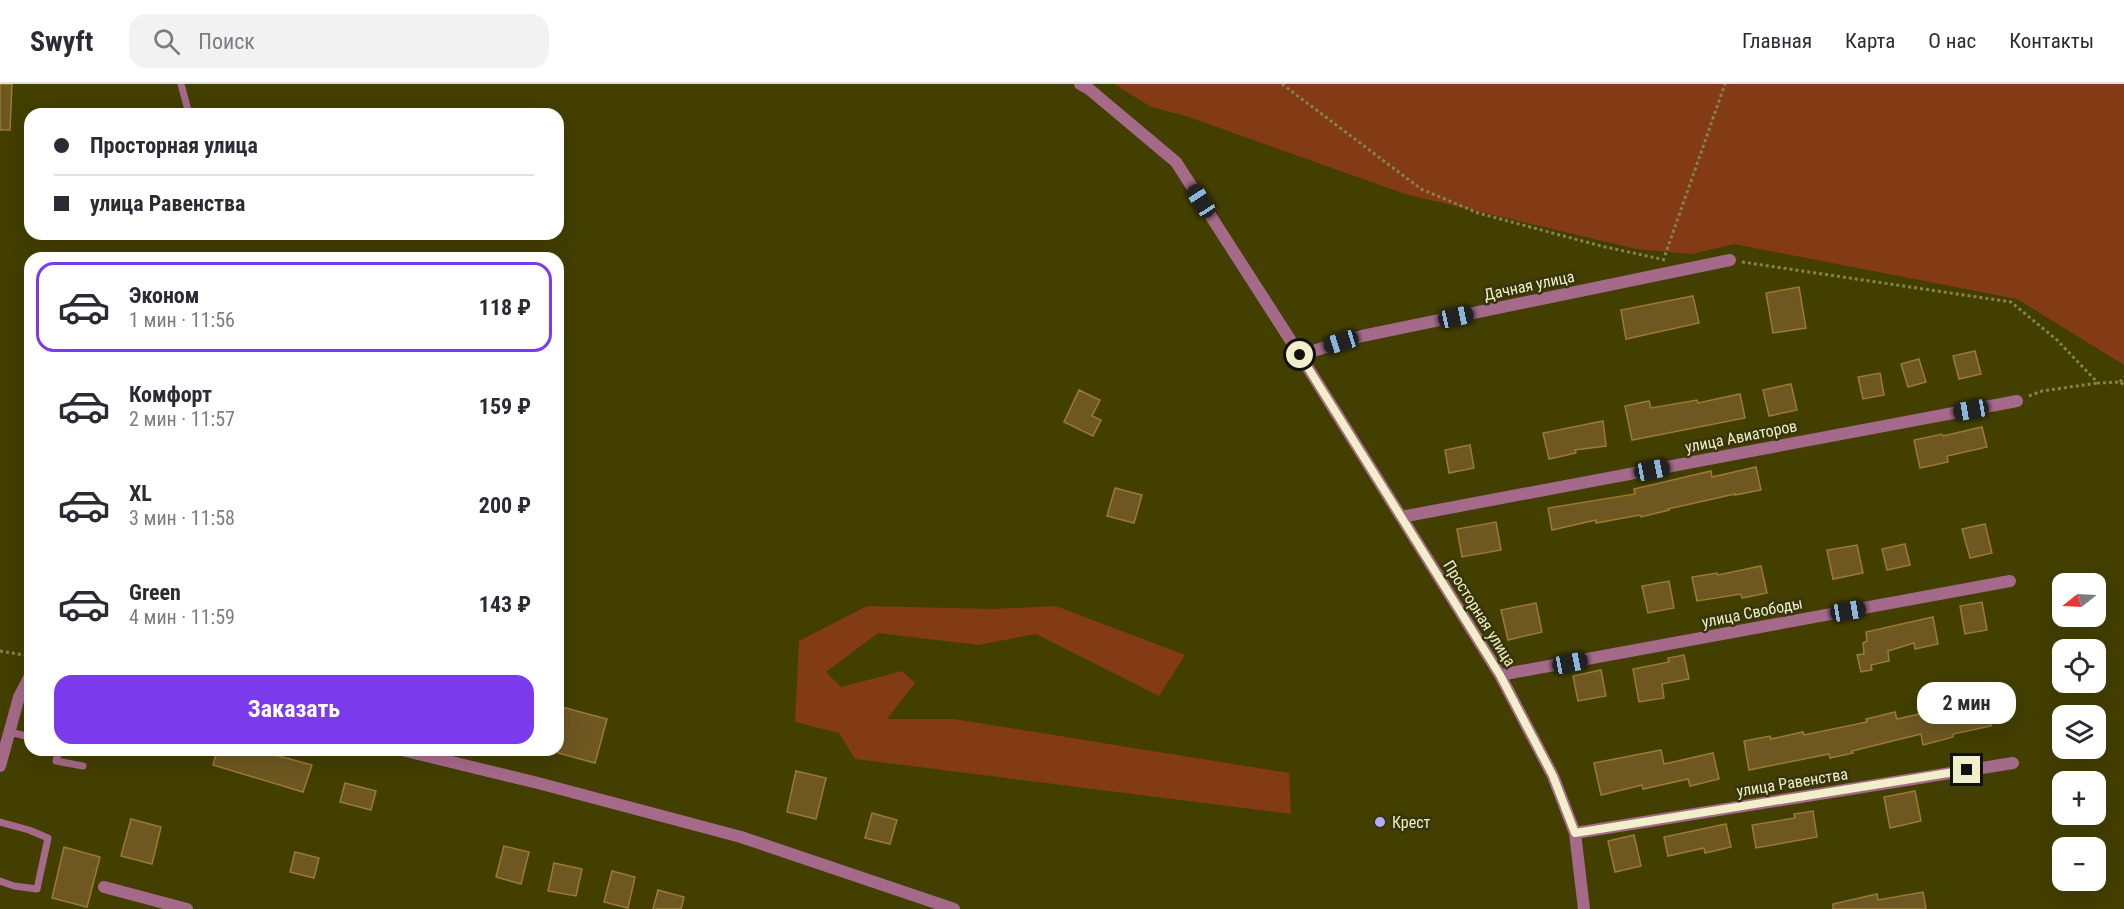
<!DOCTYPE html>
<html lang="ru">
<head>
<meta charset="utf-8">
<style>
	:root { --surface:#fff; --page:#f2f2f3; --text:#2b2b33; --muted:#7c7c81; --line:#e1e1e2; --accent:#7c3aed }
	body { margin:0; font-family:"Roboto Condensed",sans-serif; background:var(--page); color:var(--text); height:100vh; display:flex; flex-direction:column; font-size:22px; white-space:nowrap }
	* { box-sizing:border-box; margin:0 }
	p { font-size:20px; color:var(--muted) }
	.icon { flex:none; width:33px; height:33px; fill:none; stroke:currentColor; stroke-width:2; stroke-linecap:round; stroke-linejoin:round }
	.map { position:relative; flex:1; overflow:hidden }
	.panel { position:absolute; left:24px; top:168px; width:540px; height:504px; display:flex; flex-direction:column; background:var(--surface); border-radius:18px; box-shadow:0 6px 24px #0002 }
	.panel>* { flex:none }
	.top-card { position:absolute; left:24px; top:24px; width:540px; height:132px; border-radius:18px; box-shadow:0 6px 24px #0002; display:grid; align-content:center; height:132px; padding:0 30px; background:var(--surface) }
	.needle { width:39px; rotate:252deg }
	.tools { position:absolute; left:2052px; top:489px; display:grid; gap:12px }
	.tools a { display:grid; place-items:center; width:54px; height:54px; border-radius:12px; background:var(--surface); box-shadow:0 6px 24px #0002; font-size:30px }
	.end { position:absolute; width:27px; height:27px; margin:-14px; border:8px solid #f0efc9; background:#111; box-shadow:0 0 0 3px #111 }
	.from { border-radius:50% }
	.bubble { position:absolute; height:42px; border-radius:18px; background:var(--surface); box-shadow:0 6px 24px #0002; font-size:20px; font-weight:700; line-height:42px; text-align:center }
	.car { position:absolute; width:18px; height:36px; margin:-18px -9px; border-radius:8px; box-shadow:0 0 4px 2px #0007; background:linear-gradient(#222 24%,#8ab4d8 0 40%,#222 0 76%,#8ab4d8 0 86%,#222 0) }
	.top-card b { display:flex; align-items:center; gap:21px; height:57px; font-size:22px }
	.top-card b+b { border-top:2px solid var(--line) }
	.top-card i { width:15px; height:15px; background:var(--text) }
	ul { padding:10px 0 0; list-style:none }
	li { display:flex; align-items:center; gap:18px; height:90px; margin:0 12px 9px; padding:0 18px; border:3px solid transparent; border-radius:18px }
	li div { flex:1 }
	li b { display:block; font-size:22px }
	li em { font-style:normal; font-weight:700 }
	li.active { border-color:var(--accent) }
	li>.icon { width:54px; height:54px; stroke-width:1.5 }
	.button { display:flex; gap:12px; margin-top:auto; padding:12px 30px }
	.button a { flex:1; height:69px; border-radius:18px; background:var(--accent); color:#fff; font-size:24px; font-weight:700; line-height:69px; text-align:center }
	header { display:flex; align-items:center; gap:36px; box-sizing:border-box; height:84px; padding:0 30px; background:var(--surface); border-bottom:2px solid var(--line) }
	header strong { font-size:28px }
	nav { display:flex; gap:33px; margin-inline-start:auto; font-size:21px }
	.search { width:420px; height:54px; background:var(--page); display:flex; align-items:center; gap:15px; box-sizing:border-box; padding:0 21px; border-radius:18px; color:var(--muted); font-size:22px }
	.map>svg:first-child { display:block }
</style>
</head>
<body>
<header>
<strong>Swyft</strong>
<div class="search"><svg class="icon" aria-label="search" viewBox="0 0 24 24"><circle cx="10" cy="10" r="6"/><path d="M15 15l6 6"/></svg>Поиск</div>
<nav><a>Главная</a><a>Карта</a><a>О нас</a><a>Контакты</a></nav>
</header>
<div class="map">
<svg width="2124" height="825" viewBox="0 0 2124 825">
	<rect width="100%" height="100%" fill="#433f00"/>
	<path fill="#823b14" d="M1114,0H2124V281L2017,215L1734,160L1692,170L1636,165L1405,110L1186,32L1151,23Z
		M867,522L994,525L1056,522L1185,571L1159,612L1036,550L978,561L878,549L826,588L841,603L902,587L915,599L887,635H954L1289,689L1291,730L855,675L839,649L795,638L799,557Z"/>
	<path fill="#6e5720" stroke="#9a7b32" stroke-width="1.5" d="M0,0H12L10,46H0Z
		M1799,203L1806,244L1773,249L1766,209Z
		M1693,212L1699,239L1626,255L1621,226Z
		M1975,267L1981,290L1959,295L1953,272Z
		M1919,275L1926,298L1908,303L1901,280Z
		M1880,289L1884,311L1863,315L1858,293Z
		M1791,300L1797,326L1769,332L1763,306Z
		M1079,306L1100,316L1092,332L1101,336L1093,352L1064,338Z
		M1740,310L1745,334L1632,356L1625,322L1649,317L1651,324L1697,316L1698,319Z
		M1603,337L1606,362L1575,366L1576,369L1549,375L1543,349Z
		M1982,343L1987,363L1947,372L1948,378L1920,384L1914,356L1942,350L1943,352Z
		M1470,361L1474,384L1449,389L1445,366Z
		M1756,383L1761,406L1735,411V410L1668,425L1669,426L1641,433L1640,431L1596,439V436L1552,446L1548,424L1635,410L1634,405L1711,387L1712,393Z
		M1115,404L1142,411L1134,439L1107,432Z
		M1496,438L1501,466L1462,473L1457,445Z
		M1985,440L1992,469L1970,474L1962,445Z
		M1905,460L1910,481L1887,486L1882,465Z
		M1857,461L1863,489L1833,495L1827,466Z
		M1761,482L1767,509L1742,514L1741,510L1697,517L1692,493L1717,489L1718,491Z
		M1669,497L1674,524L1648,529L1642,502Z
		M1982,518L1987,546L1965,550L1960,522Z
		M1536,519L1542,548L1508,556L1501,526Z
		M1933,533L1938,560L1915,565L1914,559L1888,567L1889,577L1871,581L1872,586L1861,588L1857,571L1864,570L1863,559L1867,557L1866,548Z
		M1684,571L1689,595L1662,600L1664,614L1639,618L1633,585L1669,578L1668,574Z
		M1601,586L1606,612L1578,617L1573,592Z
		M1985,615L1991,642L1953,650V653L1923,661L1921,650L1852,667L1853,669L1830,674L1829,670L1749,686L1744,657L1770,652L1771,655L1803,648L1804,651L1867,638L1866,635L1895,628L1897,635Z
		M558,622L607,635L595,679L558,669Z
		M217,666H256L312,681L303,708L213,681Z
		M1661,666L1664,680L1713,669L1719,695L1690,702L1688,695L1643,705L1642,701L1601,711L1594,679Z
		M796,687L826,694L816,735L787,728Z
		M345,699L376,707L371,726L340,718Z
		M1915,707L1921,737L1890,744L1884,713Z
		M1813,727L1817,753L1756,764L1752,741L1795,734L1794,730Z
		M872,729L897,736L890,760L865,754Z
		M131,735L161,743L152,780L121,772Z
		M1726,740L1731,763L1705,769L1704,764L1668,772L1664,753Z
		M1634,751L1641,782L1615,788L1608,757Z
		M504,762L529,768L521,800L496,793Z
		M64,763L100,773L87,823L52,814Z
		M295,768L319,774L314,794L290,788Z
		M554,779L582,785L576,812L548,807Z
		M612,787L635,793L628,824L604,818Z
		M658,806L684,813L681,825H653Z
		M1923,808L1926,825H1833V820L1877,810L1878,816Z"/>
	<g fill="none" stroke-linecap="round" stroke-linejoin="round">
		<path stroke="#85824c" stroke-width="3" stroke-dasharray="3 3" stroke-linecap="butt" d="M1282,0L1421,105L1478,129L1601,162L1661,175
			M1663,177L1725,0
			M1742,178L2011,218L2057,256L2098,299L2120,298L2124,301
			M2120,298L2124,293
			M2029,312L2042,307L2098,299
			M0,567L30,572"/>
		<path stroke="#a56a8a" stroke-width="7" d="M181,0L189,30
			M10,648L30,653
			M59,666L56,677L83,682
			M0,738L29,746L48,754L37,805L14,802L0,797"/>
		<path stroke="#a56a8a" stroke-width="12" d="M1080,0L1089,5L1176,78L1300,271L1500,591L1553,692L1575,749L1584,825
			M1300,271L1362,252L1730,176
			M1401,433L2017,317
			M1500,591L2010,497
			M402,666L538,699L741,753L954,825
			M0,682L19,613L30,592
			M1575,749L2013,679
			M104,803L187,825"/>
	</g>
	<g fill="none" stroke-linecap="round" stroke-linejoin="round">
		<path stroke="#f0efc9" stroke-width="8" d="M1300,271L1500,591L1553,692L1575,749L1967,686"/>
	</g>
	<circle fill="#b1adfa" stroke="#37350b" stroke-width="2" cx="1380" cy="738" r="6"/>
	<g text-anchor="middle" stroke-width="5" stroke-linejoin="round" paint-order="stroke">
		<g font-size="16" fill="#f0efc9" stroke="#37350b">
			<text transform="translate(1529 201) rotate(-12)" y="6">Дачная улица</text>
			<text transform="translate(1741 352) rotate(-11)" y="6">улица Авиаторов</text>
			<text transform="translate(1752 528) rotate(-11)" y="6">улица Свободы</text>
			<text transform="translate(1480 529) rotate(58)" y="6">Просторная улица</text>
			<text transform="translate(1792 698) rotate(-9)" y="6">улица Равенства</text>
		</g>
		<g font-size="16" fill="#f0efc9" stroke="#37350b" text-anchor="start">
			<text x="1392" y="744">Крест</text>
		</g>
	</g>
</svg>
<div class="tools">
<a><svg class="needle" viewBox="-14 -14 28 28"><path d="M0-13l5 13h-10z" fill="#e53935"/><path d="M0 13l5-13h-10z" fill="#7c7c81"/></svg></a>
<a><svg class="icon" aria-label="locate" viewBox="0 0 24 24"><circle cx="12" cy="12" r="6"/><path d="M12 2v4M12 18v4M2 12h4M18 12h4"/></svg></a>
<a><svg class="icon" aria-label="layers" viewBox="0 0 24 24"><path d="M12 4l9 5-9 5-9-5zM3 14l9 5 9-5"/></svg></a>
<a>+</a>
<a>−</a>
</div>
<i class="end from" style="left:1300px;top:271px"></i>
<i class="end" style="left:1967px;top:686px"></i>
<div class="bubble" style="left:1917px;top:598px;width:99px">2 мин</div>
<i class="car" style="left:1201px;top:117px;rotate:327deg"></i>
<i class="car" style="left:1456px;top:233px;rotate:78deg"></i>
<i class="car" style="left:1341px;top:258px;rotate:253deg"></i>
<i class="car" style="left:1971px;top:326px;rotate:260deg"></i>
<i class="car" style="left:1652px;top:386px;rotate:79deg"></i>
<i class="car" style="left:1848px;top:527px;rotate:80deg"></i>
<i class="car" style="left:1570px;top:579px;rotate:79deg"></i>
<div class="top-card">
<b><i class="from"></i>Просторная улица</b>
<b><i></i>улица Равенства</b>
</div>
<section class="panel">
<ul>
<li class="active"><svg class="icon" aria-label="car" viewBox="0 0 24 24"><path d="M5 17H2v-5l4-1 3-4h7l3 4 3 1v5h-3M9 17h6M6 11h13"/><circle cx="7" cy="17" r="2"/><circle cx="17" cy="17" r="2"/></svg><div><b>Эконом</b><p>1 мин · 11:56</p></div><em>118 ₽</em></li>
<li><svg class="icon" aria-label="car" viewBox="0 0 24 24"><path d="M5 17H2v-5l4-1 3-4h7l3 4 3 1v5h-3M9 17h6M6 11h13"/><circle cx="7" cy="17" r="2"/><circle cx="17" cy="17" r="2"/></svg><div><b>Комфорт</b><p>2 мин · 11:57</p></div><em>159 ₽</em></li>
<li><svg class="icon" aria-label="car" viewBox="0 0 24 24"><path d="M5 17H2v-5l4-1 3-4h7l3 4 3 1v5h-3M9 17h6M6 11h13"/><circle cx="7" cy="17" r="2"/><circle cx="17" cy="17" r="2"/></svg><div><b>XL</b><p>3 мин · 11:58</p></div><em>200 ₽</em></li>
<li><svg class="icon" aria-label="car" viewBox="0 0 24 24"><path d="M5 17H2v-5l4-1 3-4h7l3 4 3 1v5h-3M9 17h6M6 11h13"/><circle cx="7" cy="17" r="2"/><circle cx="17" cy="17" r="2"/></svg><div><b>Green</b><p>4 мин · 11:59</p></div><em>143 ₽</em></li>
</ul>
<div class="button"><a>Заказать</a></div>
</section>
</div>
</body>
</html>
